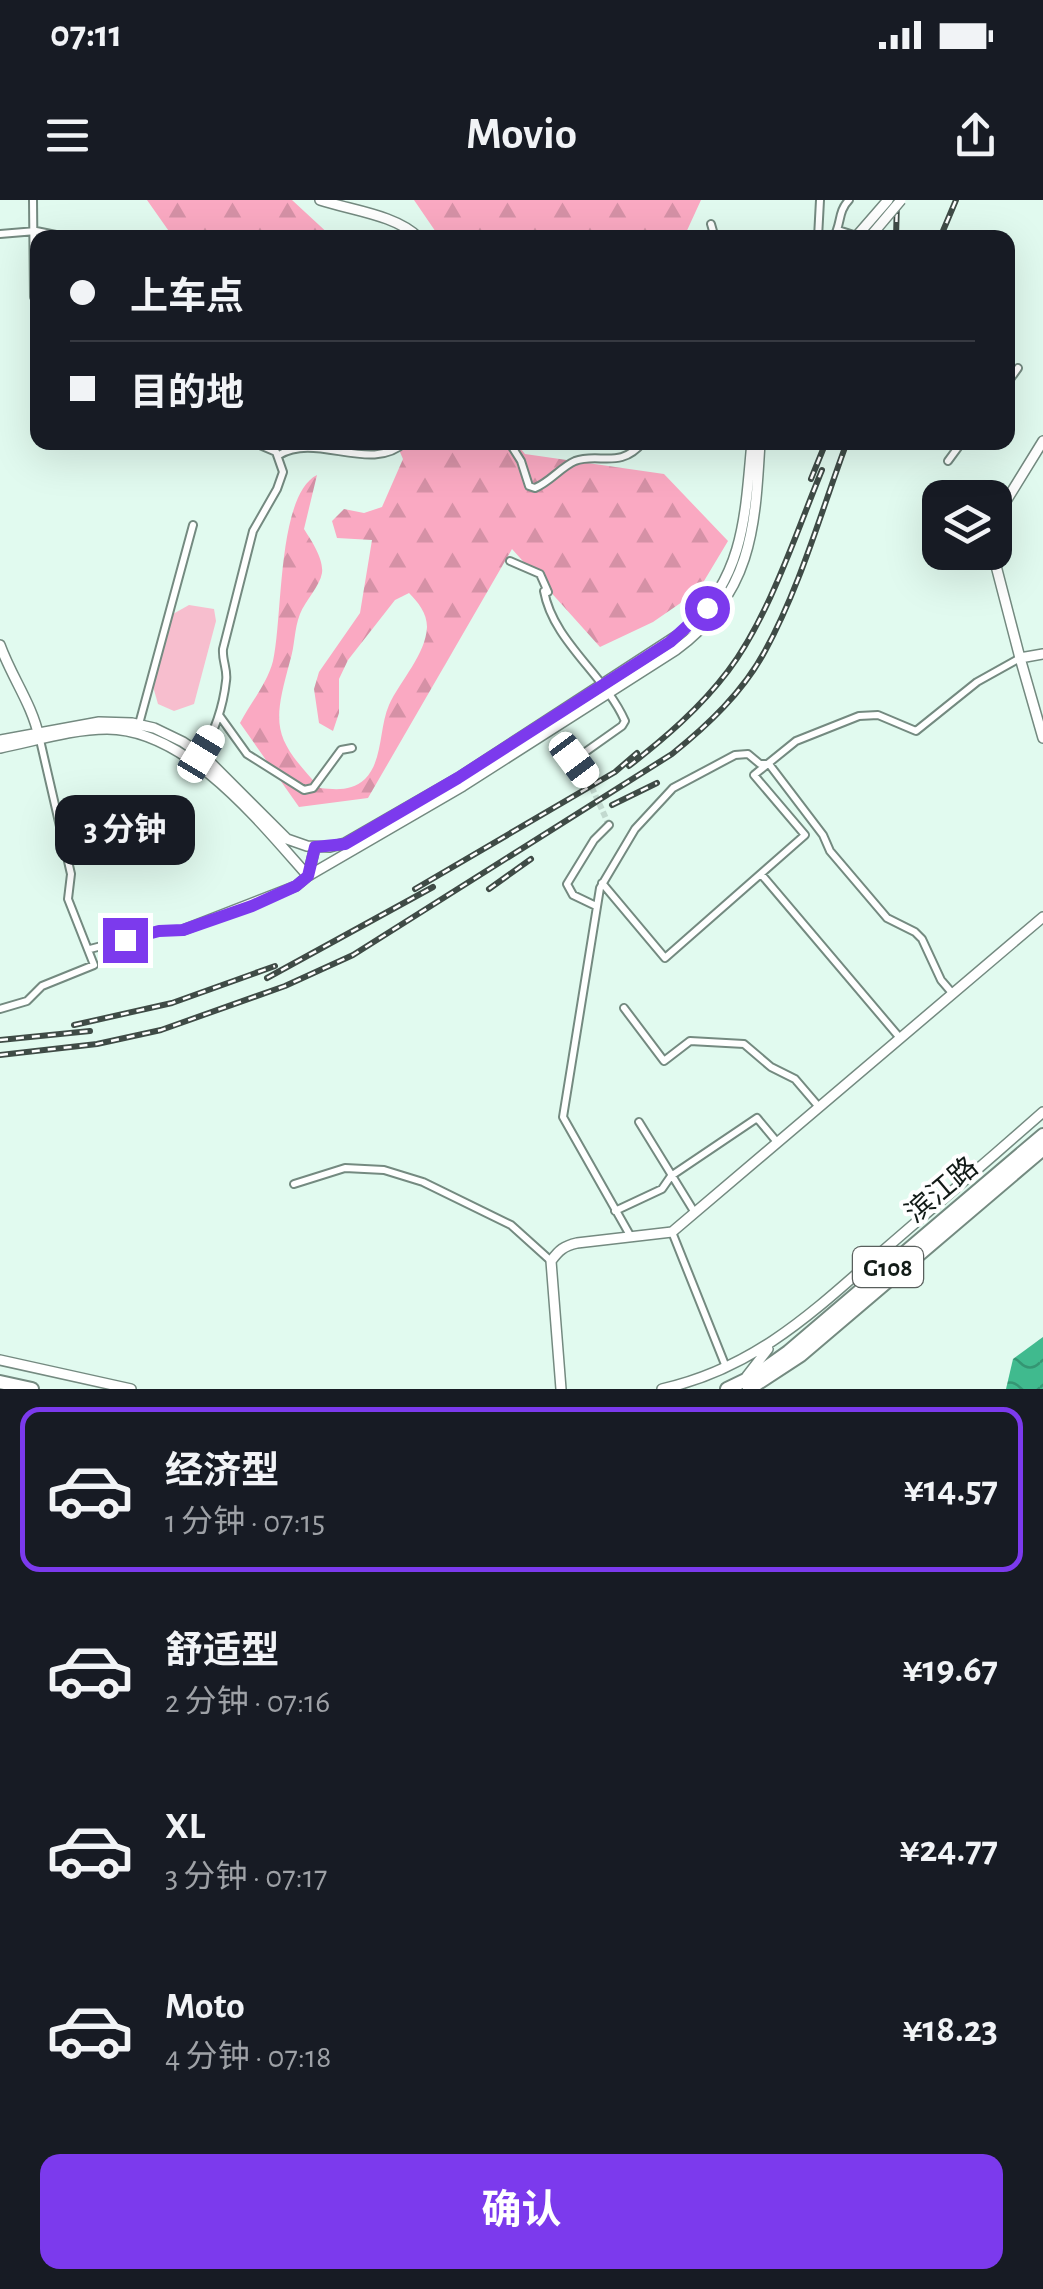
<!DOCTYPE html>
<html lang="zh">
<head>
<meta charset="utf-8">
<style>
	:root { --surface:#171b24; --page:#242831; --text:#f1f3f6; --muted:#9ea1a6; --line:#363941; --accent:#7c3aed }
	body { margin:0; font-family:"Alegreya Sans","Noto Sans SC",sans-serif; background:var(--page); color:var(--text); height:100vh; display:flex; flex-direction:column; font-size:38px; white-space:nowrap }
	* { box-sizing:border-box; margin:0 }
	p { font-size:32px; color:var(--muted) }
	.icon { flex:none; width:55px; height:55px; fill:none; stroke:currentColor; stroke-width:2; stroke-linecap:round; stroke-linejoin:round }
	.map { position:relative; height:1189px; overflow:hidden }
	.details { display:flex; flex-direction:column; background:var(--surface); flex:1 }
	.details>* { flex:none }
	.top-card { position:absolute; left:30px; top:30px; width:985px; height:220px; border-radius:20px; box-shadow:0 10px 40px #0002; display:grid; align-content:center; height:220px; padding:0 40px; background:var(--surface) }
	.controls { position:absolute; left:922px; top:280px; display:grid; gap:20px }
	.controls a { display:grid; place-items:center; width:90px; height:90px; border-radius:20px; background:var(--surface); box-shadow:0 10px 40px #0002; font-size:50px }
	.end { position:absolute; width:45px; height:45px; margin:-22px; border:12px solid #7c3aed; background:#fff; box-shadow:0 0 0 5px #fff }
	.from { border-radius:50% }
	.bubble { position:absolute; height:70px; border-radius:20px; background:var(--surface); box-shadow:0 10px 40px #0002; font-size:32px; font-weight:700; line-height:70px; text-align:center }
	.car { position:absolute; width:30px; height:60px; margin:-30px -15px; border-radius:12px; box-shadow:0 0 8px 2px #0007; background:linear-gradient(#fff 24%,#345 0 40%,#fff 0 76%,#345 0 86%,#fff 0) }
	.top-card b { display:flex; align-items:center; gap:35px; height:95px; font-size:38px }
	.top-card b+b { border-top:2px solid var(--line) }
	.top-card i { width:25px; height:25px; background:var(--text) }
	ul { padding:18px 0 0; list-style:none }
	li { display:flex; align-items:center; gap:30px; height:165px; margin:0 20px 15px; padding:0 20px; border:5px solid transparent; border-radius:20px }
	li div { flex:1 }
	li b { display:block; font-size:38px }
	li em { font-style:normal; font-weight:700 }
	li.on { border-color:var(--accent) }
	li>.icon { width:90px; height:90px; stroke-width:1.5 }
	.cta { display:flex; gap:20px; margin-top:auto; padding:20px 40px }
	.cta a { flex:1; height:115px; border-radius:20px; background:var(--accent); color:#fff; font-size:40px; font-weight:700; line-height:115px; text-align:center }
	.status { display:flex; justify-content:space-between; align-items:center; height:70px; padding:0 50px; background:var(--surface); direction:ltr }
	.status svg { height:28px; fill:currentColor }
	header { display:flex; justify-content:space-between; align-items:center; height:130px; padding:0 40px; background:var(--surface); font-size:45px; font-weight:700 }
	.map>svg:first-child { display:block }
</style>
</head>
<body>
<div class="status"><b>07:11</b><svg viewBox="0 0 49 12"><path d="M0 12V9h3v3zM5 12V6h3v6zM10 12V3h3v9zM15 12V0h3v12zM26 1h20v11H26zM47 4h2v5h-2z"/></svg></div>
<header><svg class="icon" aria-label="menu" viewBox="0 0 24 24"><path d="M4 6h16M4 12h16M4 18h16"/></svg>Movio<svg class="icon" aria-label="share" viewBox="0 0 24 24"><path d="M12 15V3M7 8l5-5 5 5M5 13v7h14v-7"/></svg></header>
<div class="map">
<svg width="1043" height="1189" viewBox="0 0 1043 1189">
	<defs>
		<pattern id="forest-firs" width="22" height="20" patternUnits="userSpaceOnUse" patternTransform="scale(2.5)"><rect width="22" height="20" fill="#faa9c2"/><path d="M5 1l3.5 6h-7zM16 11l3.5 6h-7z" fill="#d591a6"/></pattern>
		<pattern id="water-waves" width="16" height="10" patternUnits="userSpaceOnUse" patternTransform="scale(2.5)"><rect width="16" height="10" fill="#40ba8e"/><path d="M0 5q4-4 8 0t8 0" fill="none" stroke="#349673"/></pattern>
	</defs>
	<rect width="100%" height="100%" fill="#e1faef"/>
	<path fill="#f7bece" d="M189,405L214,409L216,421L194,504L174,511L158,504L152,483L173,414Z"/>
	<path fill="url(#forest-firs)" d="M147,0H292L332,37H173Z
		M414,0H701L684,37L440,38Z
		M396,243H516L525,254L664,274L728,341L698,391L653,422L600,447L512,349L368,598L299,607L240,523C251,502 267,484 273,461C283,417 277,295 317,275L304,329C311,340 324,359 322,373C320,386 305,401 300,414C294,429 295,446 290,461C272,527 273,537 320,588C337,590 352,591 365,579C383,561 379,528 389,505C400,481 426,454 427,427C427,413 418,402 409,393L395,400L348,460L339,479V513L333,531L319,523L314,489L319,472L360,413L372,340L337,338L332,321L344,309L364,313L382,307L403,259Z"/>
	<path fill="url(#water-waves)" d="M1043,1137V1189H1006L1013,1159Z"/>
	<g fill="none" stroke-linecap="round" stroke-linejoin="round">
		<path stroke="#c2d9cf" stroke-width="6" stroke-dasharray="6 3" stroke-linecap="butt" d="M588,579L609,625"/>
		<g stroke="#748a80" stroke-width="10">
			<path id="street" d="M33,0L34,97
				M711,24L715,38
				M838,30L860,37
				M0,34L36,31L71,38
				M818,38L820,0
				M833,38C842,25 837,12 849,0
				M1008,182L1018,168
				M35,190H38
				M509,242L521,261L529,286L535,288C550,282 561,267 575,261C599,252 620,270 643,242
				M279,255C316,232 372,274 405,242
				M948,261L962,242
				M510,361L540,374L548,392
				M544,391C553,441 604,474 625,521L622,526L574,560L588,579
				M219,515L247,554L304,590L313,588L341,550L352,548
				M139,524L193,325
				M200,557C214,533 223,509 226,481C228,470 222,461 223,449L253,331L277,289L283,272L276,252L253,242
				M761,674L900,838
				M602,683L665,758L805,635L754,575L796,541L859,516L878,515L916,531L977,482L1020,458
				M596,706L573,695L567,684L594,640L609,625
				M90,749L159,731L183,730
				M624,808L664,861L690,841L744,844L771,867L795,879L819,907
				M0,809L27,801L42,786L94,765L68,699L71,674L40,540
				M639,922L695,1013
				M294,984L345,968L384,970L423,982L511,1025L551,1061
				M615,1011L662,989L671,976L757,918L777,942
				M672,1032L726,1167
				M631,1037L563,917L600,688L635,629L673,588L735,555L748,554L760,564H769L823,635L830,651L887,718L915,732L922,739L941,780L953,794"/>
		</g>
		<g stroke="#748a80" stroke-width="12">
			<path id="secondary" d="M320,0C350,10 397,15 419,38
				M0,445C12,478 32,504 39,537
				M1043,454L1020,458L1043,538
				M1020,458L995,362L998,314L1043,241
				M0,540L99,522L132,523L154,528L183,542L206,558L287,639L307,646L330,647L345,643L458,578L690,427C745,372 745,315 752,242
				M0,548C35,541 72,529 107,529C186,529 259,621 308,676L463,586L676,450C752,394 755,329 760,242
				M183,730L296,686L308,676L315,647
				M0,1160L131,1189
				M747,1176L768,1149
				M561,1189L551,1061C559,1050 564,1046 577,1043L672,1032L1043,717
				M662,1189C760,1167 819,1106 892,1043C943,999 993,956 1043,912"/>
		</g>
		<g stroke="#748a80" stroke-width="16">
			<path id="highway" d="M0,1182L32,1189
				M727,1189L756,1175L788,1152L1043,935
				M749,1189L801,1155L1043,949"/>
		</g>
		<use href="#street" stroke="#fff" stroke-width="6"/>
		<use href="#secondary" stroke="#fff" stroke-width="9"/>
		<use href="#highway" stroke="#fff" stroke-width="12"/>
		<g stroke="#3f4b46" stroke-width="6">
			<path id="rail" d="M896,38L897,0
				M940,38L956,0
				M811,279L826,242
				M629,566C665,538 700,508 728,471C769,417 796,333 822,270
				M612,605L657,583
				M415,689L615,572L637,553
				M489,689L531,659
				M267,778L433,687
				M74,825L172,803L275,766
				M0,840L90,831
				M0,855L97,844L161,830L285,786L353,755L672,554C708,525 743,492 765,451C800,387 821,312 847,242"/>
		</g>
		<use href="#rail" stroke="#fff" stroke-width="2.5" stroke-dasharray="8" stroke-linecap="butt"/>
		<g stroke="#748a80" stroke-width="12" stroke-linecap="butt">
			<path id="secondary-bridge" d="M855,38L888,0
				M869,38L901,0"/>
		</g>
		<use href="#secondary-bridge" stroke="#fff" stroke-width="9"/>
	</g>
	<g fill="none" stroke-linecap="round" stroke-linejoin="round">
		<path stroke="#7c3aed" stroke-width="12" d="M125,740L159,731L183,730L252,706L296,686L308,676L315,647L345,644L458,578L670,442L707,408"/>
	</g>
	<g text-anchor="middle" stroke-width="8" stroke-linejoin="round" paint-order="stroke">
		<rect fill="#fff" stroke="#595f5d" stroke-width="2.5" x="853" y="1047" width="70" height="40" rx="8"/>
		<g font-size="25" font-weight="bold" fill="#121b17">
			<text x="888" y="1076">G108</text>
		</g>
		<g font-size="28" fill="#121b17" stroke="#fff">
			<text transform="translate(941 989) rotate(-40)" y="10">滨江路</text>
		</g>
	</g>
</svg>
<div class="controls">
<a><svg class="icon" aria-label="layers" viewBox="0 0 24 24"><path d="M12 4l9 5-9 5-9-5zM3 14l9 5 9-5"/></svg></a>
</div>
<i class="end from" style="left:707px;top:408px"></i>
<i class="end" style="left:125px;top:740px"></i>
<div class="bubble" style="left:55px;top:595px;width:140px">3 分钟</div>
<i class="car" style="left:201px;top:554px;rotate:31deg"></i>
<i class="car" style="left:574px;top:560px;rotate:143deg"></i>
<div class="top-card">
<b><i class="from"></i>上车点</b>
<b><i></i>目的地</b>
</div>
</div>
<section class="details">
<ul>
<li class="on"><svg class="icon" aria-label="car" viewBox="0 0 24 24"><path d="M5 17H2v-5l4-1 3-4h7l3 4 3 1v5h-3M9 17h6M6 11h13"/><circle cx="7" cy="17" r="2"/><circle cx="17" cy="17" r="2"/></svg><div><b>经济型</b><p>1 分钟 · 07:15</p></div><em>¥14.57</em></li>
<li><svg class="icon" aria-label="car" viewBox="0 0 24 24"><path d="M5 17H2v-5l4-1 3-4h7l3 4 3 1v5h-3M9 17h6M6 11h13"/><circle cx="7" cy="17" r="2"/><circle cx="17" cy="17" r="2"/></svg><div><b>舒适型</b><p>2 分钟 · 07:16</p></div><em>¥19.67</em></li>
<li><svg class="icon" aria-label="car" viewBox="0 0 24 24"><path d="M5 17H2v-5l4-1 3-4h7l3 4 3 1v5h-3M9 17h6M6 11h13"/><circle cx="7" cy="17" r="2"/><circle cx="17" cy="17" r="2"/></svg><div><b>XL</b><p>3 分钟 · 07:17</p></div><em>¥24.77</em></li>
<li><svg class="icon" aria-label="car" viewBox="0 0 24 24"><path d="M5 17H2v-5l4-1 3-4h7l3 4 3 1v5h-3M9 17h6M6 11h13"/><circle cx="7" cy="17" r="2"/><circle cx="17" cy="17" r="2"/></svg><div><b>Moto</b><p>4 分钟 · 07:18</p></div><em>¥18.23</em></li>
</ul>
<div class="cta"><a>确认</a></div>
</section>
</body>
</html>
